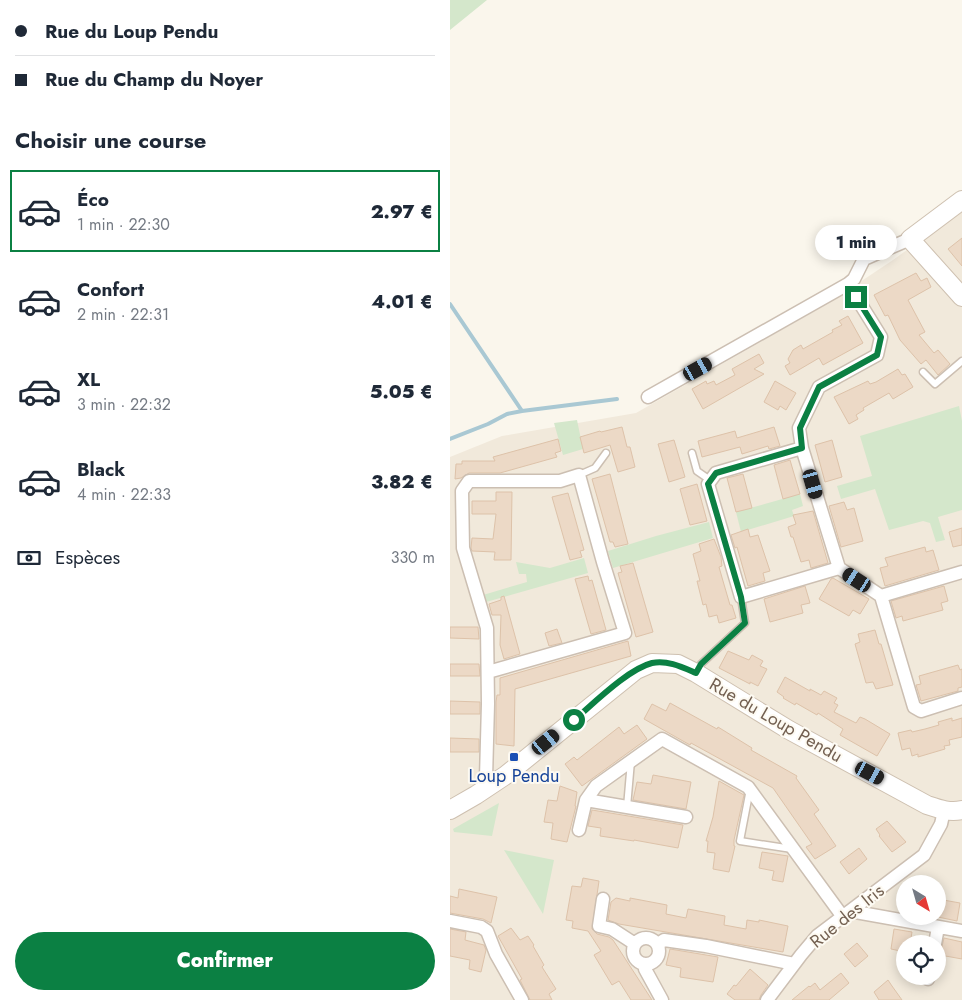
<!DOCTYPE html>
<html lang="fr">
<head>
<meta charset="utf-8">
<style>
	:root { --surface:#fff; --page:#f6f6f7; --text:#1f2937; --muted:#747a83; --line:#e0e1e3; --accent:#0b8043 }
	body { margin:0; font-family:Jost,sans-serif; background:var(--page); color:var(--text); height:100vh; display:flex; flex-direction:column; font-size:19px; white-space:nowrap }
	* { box-sizing:border-box; margin:0 }
	p { font-size:16px; color:var(--muted) }
	.icon { flex:none; width:28px; height:28px; fill:none; stroke:currentColor; stroke-width:2; stroke-linecap:round; stroke-linejoin:round }
	.map { position:relative; flex:1; overflow:hidden }
	.drawer { display:flex; flex-direction:column; background:var(--surface); width:450px }
	.drawer>* { flex:none }
	.top-card { display:grid; align-content:center; height:110px; padding:0 15px; background:var(--surface) }
	.needle { width:32px; rotate:143deg }
	.controls { position:absolute; left:446px; top:875px; display:grid; gap:10px }
	.controls a { display:grid; place-items:center; width:50px; height:50px; border-radius:50%; background:var(--surface); box-shadow:0 2px 12px #0003; font-size:25px }
	.end { position:absolute; width:22px; height:22px; margin:-11px; border:6px solid #0b8043; background:#fff; box-shadow:0 0 0 2px #fff }
	.from { border-radius:50% }
	.bubble { position:absolute; height:35px; border-radius:18px; background:var(--surface); box-shadow:0 2px 12px #0003; font-size:16px; font-weight:800; line-height:35px; text-align:center }
	.car { position:absolute; width:15px; height:30px; margin:-15px -8px; border-radius:6px; box-shadow:0 0 4px 1px #0007; background:linear-gradient(#222 24%,#8ab4d8 0 40%,#222 0 76%,#8ab4d8 0 86%,#222 0) }
	.top-card b { display:flex; align-items:center; gap:18px; height:48px; font-size:19px }
	.top-card b+b { border-top:1px solid var(--line) }
	.top-card i { width:12px; height:12px; background:var(--text) }
	ul { padding:0; list-style:none }
	li { display:flex; align-items:center; gap:15px; height:82px; margin:0 10px 8px; padding:0 5px; border:2px solid transparent; border-radius:0px }
	li div { flex:1 }
	li b { display:block; font-size:19px }
	li em { font-style:normal; font-weight:800 }
	li.current { border-color:var(--accent) }
	li>.icon { width:45px; height:45px; stroke-width:1.5 }
	h2 { padding:0 15px; font-size:22px; line-height:60px }
	.pay { display:flex; align-items:center; gap:12px; height:55px; padding:0 15px; font-size:19px }
	.pay p { margin-inline-start:auto }
	.primary-button { display:flex; gap:10px; margin-top:auto; padding:10px 15px }
	.primary-button a { flex:1; height:58px; border-radius:30px; background:var(--accent); color:#fff; font-size:20px; font-weight:800; line-height:58px; text-align:center }
	main { display:flex; flex:1; min-height:0 }
	.map>svg:first-child { display:block }
</style>
</head>
<body>
<main>
<section class="drawer">
<div class="top-card">
<b><i class="from"></i>Rue du Loup Pendu</b>
<b><i></i>Rue du Champ du Noyer</b>
</div>
<h2>Choisir une course</h2>
<ul>
<li class="current"><svg class="icon" aria-label="car" viewBox="0 0 24 24"><path d="M5 17H2v-5l4-1 3-4h7l3 4 3 1v5h-3M9 17h6M6 11h13"/><circle cx="7" cy="17" r="2"/><circle cx="17" cy="17" r="2"/></svg><div><b>Éco</b><p>1 min · 22:30</p></div><em>2.97 €</em></li>
<li><svg class="icon" aria-label="car" viewBox="0 0 24 24"><path d="M5 17H2v-5l4-1 3-4h7l3 4 3 1v5h-3M9 17h6M6 11h13"/><circle cx="7" cy="17" r="2"/><circle cx="17" cy="17" r="2"/></svg><div><b>Confort</b><p>2 min · 22:31</p></div><em>4.01 €</em></li>
<li><svg class="icon" aria-label="car" viewBox="0 0 24 24"><path d="M5 17H2v-5l4-1 3-4h7l3 4 3 1v5h-3M9 17h6M6 11h13"/><circle cx="7" cy="17" r="2"/><circle cx="17" cy="17" r="2"/></svg><div><b>XL</b><p>3 min · 22:32</p></div><em>5.05 €</em></li>
<li><svg class="icon" aria-label="car" viewBox="0 0 24 24"><path d="M5 17H2v-5l4-1 3-4h7l3 4 3 1v5h-3M9 17h6M6 11h13"/><circle cx="7" cy="17" r="2"/><circle cx="17" cy="17" r="2"/></svg><div><b>Black</b><p>4 min · 22:33</p></div><em>3.82 €</em></li>
</ul>
<div class="pay"><svg class="icon" aria-label="cash" viewBox="0 0 24 24"><path d="M3 7h18v10H3z"/><circle cx="12" cy="12" r="2"/></svg>Espèces<p>330 m</p></div>
<div class="primary-button"><a>Confirmer</a></div>
</section>
<div class="map">
<svg width="512" height="1000" viewBox="0 0 512 1000">
	<rect width="100%" height="100%" fill="#faf6ec"/>
	<path fill="#f1e9db" fill-rule="evenodd" d="M512,210V1000H0V457L52,436L186,413L377,304L443,260ZM455,884H488V916H455ZM455,944H488V976H455Z"/>
	<path fill="#d4e7cb" d="M0,0H37L0,30Z
		M509,406L512,421V510L488,517L495,540L486,542L480,523L473,521L439,530L425,489L391,499L387,486L422,476L410,436Z
		M127,420L133,449L113,455L104,423Z
		M350,494L353,506L342,510L344,516L291,532L286,512Z
		M259,522L263,538L163,568L158,551L206,536Z
		M134,558L138,573L36,602L33,595L77,582L76,574H69L66,562L100,568Z
		M49,803L42,836L4,832L3,829Z
		M54,850L104,860L93,914Z"/>
	<g fill="none" stroke-linecap="round" stroke-linejoin="round">
		<path stroke="#a9c8d3" stroke-width="4" d="M0,304L72,411
			M0,439L38,424L57,414L72,411L167,399"/>
	</g>
	<path fill="#ecd9c6" stroke="#ddc2a9" d="M512,238V266L498,249Z
		M466,273L471,281L477,278L481,287L458,300L475,332L469,335L484,353L488,350L500,364L488,375L476,360L471,364L450,340L438,315L435,316L424,295Z
		M398,316L413,343L373,365L369,358L340,375L335,366L340,363L338,359L343,350L351,345L353,349L383,332L382,330L392,325L389,321Z
		M309,354L314,363L304,369L314,374L253,409L242,389L256,381L257,384L264,381L266,385L285,375L282,369Z
		M448,369L452,375L455,374L463,387L443,399L439,393L413,408L414,410L406,415L408,419L399,424L384,397L418,381L420,384L426,382Z
		M325,381L346,393L336,410L330,406L328,410L314,402Z
		M172,427L177,447H180L185,467L168,472L160,445L134,453L130,437L150,431L151,432Z
		M324,427L330,446L319,449L318,446L292,454L290,447L252,457L248,441L285,431L287,438Z
		M108,439L111,451L105,453L107,457L50,473H19L11,478L5,479L6,464H12V461H45L43,457Z
		M224,440L235,477L219,482L208,444Z
		M382,440L392,477L375,482L365,445Z
		M340,460L350,494L333,499L324,465Z
		M160,474L178,544L165,547L163,542H160L142,479Z
		M293,474L302,508L286,512L277,478Z
		M247,484L257,521L240,525L230,489Z
		M46,492H62L61,560H44L45,552L22,551L21,548L22,538L43,539L46,514H22V501H46Z
		M118,493L134,550L130,551L132,557L120,560L102,497Z
		M394,502L397,510L404,508L413,541L391,547L379,506Z
		M363,511L378,563L361,568L359,560L351,562L343,537H341L338,527L346,524L343,515Z
		M512,528V545L503,547L499,532Z
		M298,529L300,537L308,535L320,571L313,573L315,581L298,586L287,547L285,548L281,535Z
		M264,539L271,557L272,566L269,567L273,581L280,605H282L286,618L269,623L267,615L259,617L256,604L253,605L247,581H250L243,554L251,551L249,544Z
		M475,547L476,552L483,550L489,570L435,586L430,568L438,566L435,558Z
		M183,563L203,632L186,637L168,573L172,572L170,566Z
		M138,576L139,581L142,580L156,630L141,634L125,579Z
		M383,578L419,599L410,614L403,610L399,616L369,599L381,579Z
		M355,586L360,603L351,605L353,613L320,622L314,599Z
		M494,586L498,601L491,603L493,610L453,621L452,616L446,618L441,601Z
		M54,596L70,654L54,659L50,645L51,615H42L39,604L51,600V597Z
		M0,627H28L29,639L0,638Z
		M107,629L112,643L99,646L95,633Z
		M425,630L429,644H431L443,685L426,689L423,682L416,683L405,644L410,642L408,634Z
		M178,641L181,656L65,689L64,746L46,744V702L47,695H50V678Z
		M278,651L299,660L302,655L313,661L310,666L317,669L308,686L300,682V684L269,668Z
		M0,664H29L30,676H0Z
		M508,665L510,670L512,669V687L508,688V691L471,701L466,685L471,684L469,676Z
		M335,677L360,691V689L371,695L374,691L387,698L384,703L388,705L384,712L406,723L410,717L415,719L440,734L427,756L390,735L393,729L368,713L367,715L346,703L345,705L333,698L334,697L327,692Z
		M0,701L30,702V714H0Z
		M220,703L267,729L268,727L302,748L301,750L347,776L346,778L369,810L364,814L386,846L365,859L356,847L362,844L323,788L241,743L240,745L194,719L202,704L216,711Z
		M502,718V721L512,718V737L499,740L500,745L494,746L495,749L468,757V754L462,756L460,748L452,750L448,733L461,730L462,732L475,729L489,725L488,722Z
		M187,725L197,739L132,786L115,764L124,757L127,760L169,727L174,734Z
		M0,738L29,739V752H0Z
		M203,775L241,782L236,809L183,800L187,782L201,784Z
		M269,781L294,795L284,840V846H285L279,872L263,869L265,853L257,852L258,841H256L263,817Z
		M110,786L127,792L125,806H126L117,842L101,839L103,823L94,822L98,800L107,801Z
		M142,810L233,825L228,848L184,840V841L150,836L151,828L138,826Z
		M437,821L456,842L442,852L429,836L430,835L426,829Z
		M409,848L417,859L399,874L390,862Z
		M312,852L338,856L333,882L322,880L324,871L309,868Z
		M133,878L149,881L142,929L147,934L159,937L163,940L202,1000H181L169,981L162,985L144,955L151,951L138,931L122,928L123,921L116,920L122,886L131,887Z
		M9,889L47,897L41,923L33,919L0,913V896L8,898Z
		M166,898L180,901V898L217,905L216,914L236,918L238,909L275,916L274,925L296,929L297,920L309,922V920L338,926L333,952L169,924L158,920L161,902Z
		M488,899L510,903L507,921L488,917Z
		M61,928L70,940L78,936L84,945L83,946L94,965L92,967L106,989L99,994L102,1000H80L70,980L72,979L48,936Z
		M0,929L16,932L15,940L34,945L36,950L31,972L19,969L20,960L0,956Z
		M444,929L462,932L460,944H455V952L441,949Z
		M494,938L512,942V959L490,955Z
		M407,943L418,956L405,967L394,954Z
		M220,949L268,957L263,982L230,977L231,968L216,965Z
		M300,969L318,985L311,995L309,1000H285L277,994L284,985L286,986Z
		M391,973L399,983L379,1000H342L359,986L360,987L365,983L370,990Z
		M438,980L442,986L452,1000H429L424,992Z"/>
	<g fill="none" stroke-linecap="round" stroke-linejoin="round">
		<g stroke="#ccbfb2" stroke-width="9">
			<path id="lane" d="M473,372L485,384L512,361
				M242,453L247,471L260,480
				M129,475L145,468L156,453
				M246,673L251,664L295,623L291,597
				M300,789L290,841L342,849
				M177,807L181,761"/>
		</g>
		<g stroke="#ccbfb2" stroke-width="15">
			<path id="street" d="M398,284L431,337L427,355L369,387L349,428L352,448L389,568L431,596L512,572
				M198,397L398,284L404,279L414,259L460,239
				M352,448L266,473L258,484L291,597L389,568
				M431,596L464,707L471,711L512,698
				M38,672L175,633L153,562L129,475L110,481H19L12,491L13,548L37,628L38,704L36,778L40,786
				M136,800L236,817
				M129,830L136,800L146,786L212,739L298,787L393,917
				M153,899L149,926L162,929L185,944
				M400,911L512,931
				M0,921L31,927L37,931L46,954L72,1000
				M183 951a13 13 0 1 1 26 0a13 13 0 1 1-26 0Z
				M208,944L214,940L256,946L344,964
				M485,944L488,927
				M196,964L195,969L212,1000
				M478,979L479,976
				M317,1000L351,955L367,936L474,855L491,824L494,811"/>
		</g>
		<g stroke="#cec0b0" stroke-width="20">
			<path id="secondary" d="M512,200L460,239L512,297
				M0,810L26,795L56,775L186,670L202,663L228,664L246,673L339,730L477,805C489,809 500,813 512,810"/>
		</g>
		<use href="#lane" stroke="#fff" stroke-width="6"/>
		<use href="#street" stroke="#fff" stroke-width="12"/>
		<use href="#secondary" stroke="#fff" stroke-width="18"/>
	</g>
	<g fill="none" stroke-linecap="round" stroke-linejoin="round">
		<path stroke="#0b8043" stroke-width="6" d="M124,720C143,704 178,669 202,663C218,660 232,667 246,673L251,664L295,623L291,597L258,484L266,473L352,448L350,428L369,387L427,355L431,337L406,297"/>
	</g>
	<rect fill="#1a4fb4" stroke="#fdfaf2" stroke-width="2" x="59" y="752" width="10" height="10" rx="2.5"/>
	<g text-anchor="middle" stroke-width="4" stroke-linejoin="round" paint-order="stroke">
		<g font-size="18" fill="#736051" stroke="#fdfaf2">
			<text transform="translate(326 720) rotate(30)" y="6">Rue du Loup Pendu</text>
			<text transform="translate(397 916) rotate(-39)" y="6">Rue des Iris</text>
		</g>
		<g font-size="18" fill="#164399" stroke="#fdfaf2">
			<text x="64" y="782">Loup Pendu</text>
		</g>
	</g>
</svg>
<div class="controls">
<a><svg class="needle" viewBox="-14 -14 28 28"><path d="M0-13l5 13h-10z" fill="#e53935"/><path d="M0 13l5-13h-10z" fill="#747a83"/></svg></a>
<a><svg class="icon" aria-label="locate" viewBox="0 0 24 24"><circle cx="12" cy="12" r="6"/><path d="M12 2v4M12 18v4M2 12h4M18 12h4"/></svg></a>
</div>
<i class="end from" style="left:124px;top:720px"></i>
<i class="end" style="left:406px;top:297px"></i>
<div class="bubble" style="left:365px;top:225px;width:82px">1 min</div>
<i class="car" style="left:248px;top:369px;rotate:61deg"></i>
<i class="car" style="left:363px;top:484px;rotate:164deg"></i>
<i class="car" style="left:407px;top:580px;rotate:303deg"></i>
<i class="car" style="left:96px;top:742px;rotate:51deg"></i>
<i class="car" style="left:420px;top:773px;rotate:118deg"></i>
</div>
</main>
</body>
</html>
